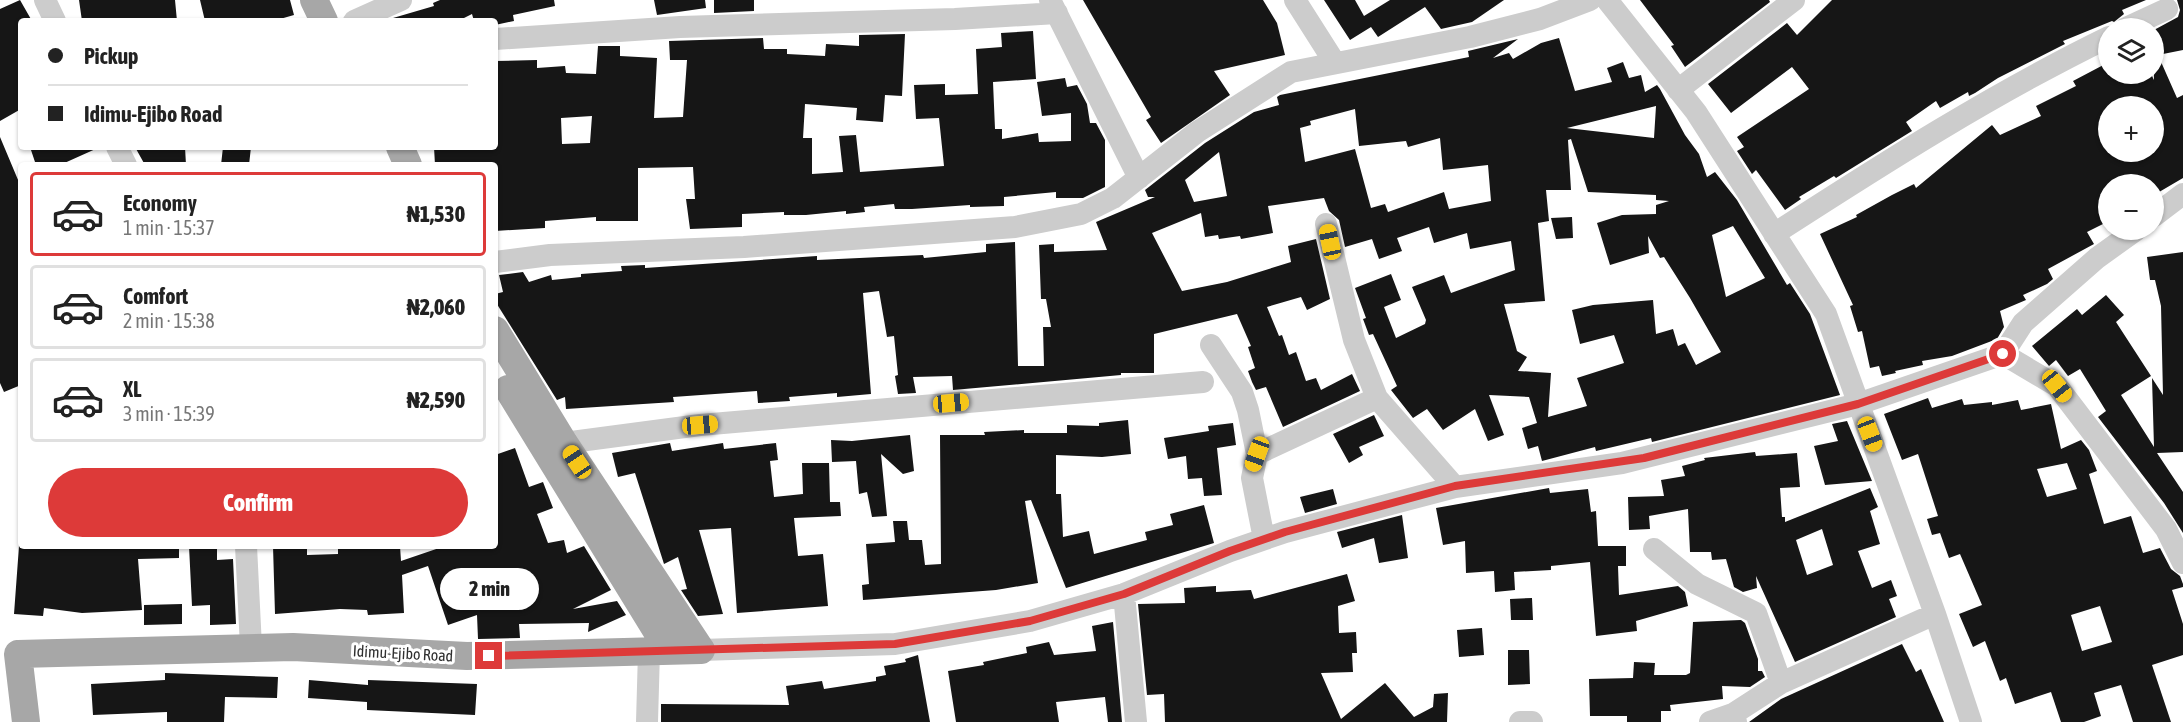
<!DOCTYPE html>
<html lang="en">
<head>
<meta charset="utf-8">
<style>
	:root { --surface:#fff; --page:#f6f6f6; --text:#222; --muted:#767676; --line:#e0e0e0; --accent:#dd3a39 }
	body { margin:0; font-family:"Asap Condensed",sans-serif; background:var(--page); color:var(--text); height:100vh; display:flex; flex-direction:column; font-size:22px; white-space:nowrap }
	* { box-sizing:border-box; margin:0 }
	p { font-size:20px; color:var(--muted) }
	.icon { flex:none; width:33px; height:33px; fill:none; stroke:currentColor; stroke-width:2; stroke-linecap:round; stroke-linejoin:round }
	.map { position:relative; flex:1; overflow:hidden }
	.panel { position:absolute; left:18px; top:162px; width:480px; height:387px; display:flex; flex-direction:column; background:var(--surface); border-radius:6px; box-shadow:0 2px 4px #0004 }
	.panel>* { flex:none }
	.guide { position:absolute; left:18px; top:18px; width:480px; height:132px; border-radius:6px; box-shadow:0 2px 4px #0004; display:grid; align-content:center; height:132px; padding:0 30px; background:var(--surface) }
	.tools { position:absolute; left:2098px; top:18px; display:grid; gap:12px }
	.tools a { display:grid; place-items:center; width:66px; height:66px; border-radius:50%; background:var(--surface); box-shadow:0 2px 4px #0004; font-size:30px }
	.end { position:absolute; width:27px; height:27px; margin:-14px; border:8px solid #dd3a39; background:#fff; box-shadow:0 0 0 3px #fff }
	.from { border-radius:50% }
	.bubble { position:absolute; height:42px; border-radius:21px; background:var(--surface); box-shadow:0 2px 4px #0004; font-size:20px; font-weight:800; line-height:42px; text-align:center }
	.car { position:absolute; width:18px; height:36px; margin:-18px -9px; border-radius:8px; box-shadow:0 0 4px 2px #0007; background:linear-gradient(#f5c518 24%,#345 0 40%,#f5c518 0 76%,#345 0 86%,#f5c518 0) }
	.guide b { display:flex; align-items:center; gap:21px; height:57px; font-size:22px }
	.guide b+b { border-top:2px solid var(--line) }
	.guide i { width:15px; height:15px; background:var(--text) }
	ul { padding:10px 0 0; list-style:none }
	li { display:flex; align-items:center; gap:18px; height:84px; margin:0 12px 9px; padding:0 18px; border:3px solid var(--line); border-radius:6px }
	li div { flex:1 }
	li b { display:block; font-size:22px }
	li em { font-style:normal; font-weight:800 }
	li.active { border-color:var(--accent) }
	li>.icon { width:54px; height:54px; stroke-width:1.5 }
	.cta { display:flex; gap:12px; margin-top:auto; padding:12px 30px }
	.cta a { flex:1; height:69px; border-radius:36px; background:var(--accent); color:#fff; font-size:24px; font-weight:800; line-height:69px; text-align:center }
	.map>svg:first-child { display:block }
</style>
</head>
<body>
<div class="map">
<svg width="2183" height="722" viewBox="0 0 2183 722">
	<rect width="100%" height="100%" fill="#fff"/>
	<path fill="#161616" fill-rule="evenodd" d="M20,0L32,21H21V109L0,121V9Z
		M79,0H175L177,21H82Z
		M200,0H290L294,15L273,21H205Z
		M440,0H554L555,6L513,15L514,21L495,25V21H474L472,14L458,21H394L393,18L434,6L433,3Z
		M654,0H705L706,8L657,15Z
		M714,0H754V11L714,13Z
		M1083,0H1263L1277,23L1285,55L1214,71L1230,95L1161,143L1146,120L1151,117Z
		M1324,0H1355L1364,16L1390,0H1504L1472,22L1441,29L1425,7L1378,37L1371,27L1350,40Z
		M1640,0H1769L1770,2L1685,67L1671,46L1674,45Z
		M1832,0H2146L2122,10L2124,14L2114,22L2112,21L2063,41L2065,44L1998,78L1975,93L1969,96L1968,92L1940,108L1936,101L1906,122L1912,131L1836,178L1834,176L1799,197L1801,199L1785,210L1756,170L1752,174L1737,151L1744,147L1737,137L1809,89L1792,67L1731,113L1708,84L1787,23L1797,35Z
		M2177,0H2183V50L2158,55L2177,98L2183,95V178L2154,195V184H2109V221L2087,232L2094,244L2048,269L2053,279L2047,284L2023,295L2026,300L2000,311L2004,327L1997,339L1952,356L1922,361L1923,365L1895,371L1896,373L1882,376L1879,366L1870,368L1862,331L1858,332L1850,306L1853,305L1820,234L1857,217L1856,215L1892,195L1914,184L1916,188L1992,125L2000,135L2041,116L2036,106L2076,86L2073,81L2109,62V74H2151L2154,80V30L2178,17L2180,10ZM2109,106H2154V152H2109Z
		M1033,31L1036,79L993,82L995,129H1002V139L1038,133L1039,142L1071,141V113L1042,116L1037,82L1065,78L1067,87L1077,85L1087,104L1090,123H1096L1105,140V187L1083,198H1056V192L1004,197V206L970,207V205L912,209H895L894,204L864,207L865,212L846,214V211L806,215H784V212L742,214V227L690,229L686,199H695L693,167L638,168V221H596V217L545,221V228L495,231V165H435L434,147H495V61L537,60V68L565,66L566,73L596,74L598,46H620V56L657,58L654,118L683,117L687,60H670L669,41L763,38L764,49H787V54L825,56L826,44L859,46V35L905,34L902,96L885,95L883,122L856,120L857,108L805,104L803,138H812V174L843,172L839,136L856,135L860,172L944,166L939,118L916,119L914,85L945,84V95L978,94L976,49L1002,47L1001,33ZM592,116L590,143L562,144L561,118Z
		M1559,38L1575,91L1612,82L1607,68L1623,62L1629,78L1641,75L1645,92L1657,85L1660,89L1685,135L1699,154L1707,177L1715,172L1737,200L1787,285L1790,283L1810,314L1840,395L1652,442L1651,438L1596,451L1595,447L1542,461L1538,446L1528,449L1522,428L1537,423L1529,397L1489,395L1504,435L1488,441L1475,409L1443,430L1427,409L1413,418L1391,390L1397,386L1373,334L1369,335L1363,319L1366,318L1355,288L1391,274L1401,300L1384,307L1396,338L1425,324L1426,320L1412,287L1444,275L1451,293L1515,270L1511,241L1470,249L1467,233L1434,243L1429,227L1397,238L1402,251L1379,259L1372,239L1345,247L1339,220L1329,211L1324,198L1268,206L1273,233L1241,239L1240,236L1219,239L1218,235L1205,237L1201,213L1152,233L1182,291L1227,282L1291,262L1288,246L1316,239L1330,299L1307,310L1301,297L1267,307L1279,336L1282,335L1289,355L1296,352L1306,381L1316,378L1321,390L1352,374L1360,391L1283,427L1266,387L1256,390L1252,382L1248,371L1255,368L1248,347L1251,346L1237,314L1154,334V373H1121V375L953,390L952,376L913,377L916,393L898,394L895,376L898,375L894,336L887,337L879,291L863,293L871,394L837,397V393L789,397L790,401L758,403L757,391L673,397L674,402L566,409L565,397L557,400L495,301V294L503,292L499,275L523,272L529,282L551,275L552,280L581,277V274L622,271L621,266L645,265V268L817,256V260L923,255L924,258L986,252V244L1015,242L1018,366H1044L1043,327H1051L1046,299H1041L1039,245L1054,244V252L1107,250L1096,222L1155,197H1148L1145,190L1205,143L1254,112L1279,105L1277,97L1280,95L1469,57L1468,51L1518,39L1493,58L1509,53L1513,59L1541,43ZM1656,106L1654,138L1567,128ZM1355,109L1359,146L1406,141L1408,147L1440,138L1443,170L1488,165L1491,201L1449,209L1444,192L1388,212L1385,204L1371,208L1355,149L1305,162L1300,128L1311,125L1310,121ZM1571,139L1588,192L1656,195V200L1669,201L1656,205V214L1622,215L1597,223L1610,265L1649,253L1648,236L1660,258L1664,257L1690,298L1721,352L1696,365L1685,343L1678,346L1673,329L1656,334L1653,300L1593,305L1572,310L1580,344L1614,335L1624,363L1577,378L1587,406L1548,417L1551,373L1518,371L1527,357L1517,351L1504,304L1545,301L1538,223L1549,221L1546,190H1571L1568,140ZM1219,152L1227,196L1194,202L1185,180ZM1733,226L1765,278L1726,297L1712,235Z
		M0,137L21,187V385L4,392L0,383Z
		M30,147H100L60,165H36Z
		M135,147H185L186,165H145Z
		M223,147H251L249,165H221Z
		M1572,217L1573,238L1556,239L1551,218Z
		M2183,252V452L2157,453L2183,492V533L2164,503L2098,417L2106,411L2080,369L2068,376L2056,360L2049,366L2032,346L2077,309L2082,315L2106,295L2124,315L2116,322L2151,376L2121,395L2154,447L2152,378L2163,395L2161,306L2155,280H2150L2147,257Z
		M1928,398L1932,408L1962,399L1964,405L1992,402V405L2018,400L2021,410L2051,404L2061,449L2081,440L2089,450L2097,471L2089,474L2104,524L2131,516L2143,553L2160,548L2171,569L2180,576L2183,584V587L2172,590L2183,624V655L2152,665L2171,722H2133L2121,685L2094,693L2101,716L2084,722H2061L2051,692L2015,704L2006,678L2000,681L1985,641L1973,647L1959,614L1982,605L1960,554L1949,558L1940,533L1932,535L1927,519L1938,516L1918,454L1902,460L1884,414ZM2067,463L2077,489L2047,497L2037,469ZM2100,606L2112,642L2082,651L2071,615Z
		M1374,415L1384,436L1359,447L1363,455L1349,463L1333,434Z
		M1128,420L1131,454L1102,457L1056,455V494H1061L1063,537L1089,531L1094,554L1147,540L1145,532L1173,525L1170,514L1204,505L1214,543L1066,588L1031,500L1025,501L1038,583L996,590L863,600L862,585L869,584L866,544L895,542L893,521H907L909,540H922L925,565L941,564L940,435H985L984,432L1024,430V433H1067V425L1099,426V423Z
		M1847,421L1872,481L1825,485L1814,446L1838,441L1832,424Z
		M1233,423L1236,445L1217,448L1222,495L1204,496L1202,478L1188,479L1186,456L1168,459L1164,438L1209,431L1208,426Z
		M910,435L914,471L903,474L881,454L887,516L872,517L867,492L859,494L856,461L832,462L831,440L852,441Z
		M670,443L672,451L723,443L724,449L776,443L778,460L770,461L774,497L803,494L802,463H829L830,502H840L841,516L794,518L798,556L823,554L828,606L737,613L731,528L699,530L723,614L698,616L681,590L687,589L678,557L664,564L635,473L618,477L612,453Z
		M515,448L529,487L543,482L553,508L537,514L548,543L564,540L567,553L584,546L611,590L573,609L617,601L626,615L588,632L589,623L519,624L520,638L478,639L477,615L448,625L428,566L402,575L404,613L368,615L367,610L340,609L275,614L273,546H307V555L338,554V546L351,548L400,546L401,561L445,546H495V455Z
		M1755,452L1756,456L1797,453L1800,487L1780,488L1782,517H1785V522L1870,488L1878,507L1870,511L1880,544L1858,551L1872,588L1891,580L1897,596L1889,599L1896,617L1795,662L1756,576L1757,588L1743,592L1734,587L1726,559L1712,560L1711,552H1690L1688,509L1649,516L1650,529L1629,530L1628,497L1664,496L1661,480L1685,476L1682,466L1705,460L1704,458ZM1822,529L1833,565L1807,575L1796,540Z
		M1549,488L1550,493L1588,489L1591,512L1596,511L1598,546H1626V566H1618L1619,595L1678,586L1685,592L1688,606L1636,621L1637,631L1596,636L1590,562L1551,566V570L1514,572L1515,590L1495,592L1494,571L1466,573L1465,541L1443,545L1436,508Z
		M1333,489L1337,504L1305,513L1300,497Z
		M1402,515L1408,558L1379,563L1374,538L1342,548L1337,532Z
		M19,546H179V558L138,559L142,610L82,613L44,608L43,616L14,614Z
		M189,546H217V560L233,559L236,624L210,625V605L192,606Z
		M1347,574L1355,601L1338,606L1339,633L1356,632L1357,653H1352L1353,672L1321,673L1341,719L1385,683L1414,717L1433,707L1434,694L1448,693L1447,722H1165L1164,694L1147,695L1138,604L1185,603L1184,588L1216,586V592L1251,590L1254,599Z
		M1532,598L1533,620H1511L1510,599Z
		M182,604V624L144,625V605Z
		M1741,620L1745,623L1758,659V671H1762L1765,677L1750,687L1722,686L1723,699L1670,705L1671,711H1661V722H1627V716H1590L1589,679L1633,678L1634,662L1655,663L1654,675H1686L1690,673L1693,622Z
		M1113,622L1122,722H1108L1105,697L1056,702L1059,722H956L948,671L984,665L983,662L1027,653L1026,647L1049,642L1054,655L1096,651L1092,626Z
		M1482,628L1484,655L1459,657L1457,630Z
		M1902,644L1916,672L1921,669L1944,722H1749L1781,699Z
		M1508,650H1529L1530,684L1508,685Z
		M918,655L930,722H661V704L789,705L786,686L822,681L824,689L876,681V677L886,675L884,666L906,662L905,659Z
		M165,673L278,677L277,698L225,697L224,722H167V712L93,715L91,684L165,680Z
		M309,680L368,685V680L477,684L475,715L367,710V702L308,698Z"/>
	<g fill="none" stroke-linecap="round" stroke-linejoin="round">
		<path stroke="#ccc" stroke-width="22" d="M45,0L55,21
			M1050,0L1139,178
			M1295,0L1335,63
			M1607,0L1696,112L1826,314L1935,614L1971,722
			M354,21L401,0
			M2126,28L2167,9
			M495,39L680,27L955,19L1057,13
			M1678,90L1794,0
			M117,147L126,165
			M2154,216L2183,194
			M1326,224L1354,340L1377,398L1455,487
			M1774,234C1884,163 1992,94 2109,37
			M495,262L550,255L744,247L1015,227L1081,214L1113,198L1197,132L1291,72L1470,37L1540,19L1590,0
			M1211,345L1242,392L1248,410L1257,454
			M2003,354L2057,386L2166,529L2183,563
			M564,443L700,425L1203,382
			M1264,539L1252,478L1257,454L1377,398
			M246,546L251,647
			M1654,549L1697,584L1756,613L1781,683
			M1124,594L1136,722
			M701,650L895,644L1030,621L1124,594L1230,551L1285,532L1455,487L1622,463L1858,404L2003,354L2023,323L2097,258L2136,230
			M647,722L649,651
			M1520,722H1532
			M1710,722L1733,714
			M1736,722L1733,714L1781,683L1935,614"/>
		<path stroke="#a7a7a7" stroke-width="28" d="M314,0L324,21
			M400,147L408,165
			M495,330L564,443L701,650
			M508,389L669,651
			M26,722L18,654L293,647L467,656L701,650"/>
	</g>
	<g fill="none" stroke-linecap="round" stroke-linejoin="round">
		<path stroke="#dd3a39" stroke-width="8" d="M489,656L895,644L1030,621L1124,594L1230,551L1285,532L1455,486L1644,458L1858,404L2003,354"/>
	</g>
	<g text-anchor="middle" stroke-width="6" stroke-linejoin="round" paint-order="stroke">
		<g font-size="16" fill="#2f2f2f" stroke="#fff">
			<text transform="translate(403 653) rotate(3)" y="6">Idimu-Ejibo Road</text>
		</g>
	</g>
</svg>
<div class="tools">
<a><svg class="icon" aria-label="layers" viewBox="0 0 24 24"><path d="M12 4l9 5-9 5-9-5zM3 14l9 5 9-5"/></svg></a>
<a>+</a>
<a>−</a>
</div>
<i class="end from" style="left:2003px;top:354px"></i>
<i class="end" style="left:489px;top:656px"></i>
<div class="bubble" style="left:440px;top:568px;width:99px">2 min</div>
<i class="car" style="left:1330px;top:242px;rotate:348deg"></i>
<i class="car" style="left:2057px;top:386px;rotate:141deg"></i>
<i class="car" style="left:951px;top:403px;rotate:85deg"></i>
<i class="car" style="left:700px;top:425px;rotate:85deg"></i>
<i class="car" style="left:1870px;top:434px;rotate:159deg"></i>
<i class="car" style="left:1257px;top:454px;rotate:200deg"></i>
<i class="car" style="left:577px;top:462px;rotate:326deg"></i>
<div class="guide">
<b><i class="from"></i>Pickup</b>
<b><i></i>Idimu-Ejibo Road</b>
</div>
<section class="panel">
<ul>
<li class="active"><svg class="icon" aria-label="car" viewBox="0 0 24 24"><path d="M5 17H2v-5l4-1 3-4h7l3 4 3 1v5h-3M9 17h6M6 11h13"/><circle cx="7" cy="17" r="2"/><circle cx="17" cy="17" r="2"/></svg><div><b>Economy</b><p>1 min · 15:37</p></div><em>₦1,530</em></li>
<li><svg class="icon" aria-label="car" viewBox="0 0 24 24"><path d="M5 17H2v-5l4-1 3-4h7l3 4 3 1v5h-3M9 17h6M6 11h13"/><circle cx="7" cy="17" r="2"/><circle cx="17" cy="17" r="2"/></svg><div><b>Comfort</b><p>2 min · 15:38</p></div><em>₦2,060</em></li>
<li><svg class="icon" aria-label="car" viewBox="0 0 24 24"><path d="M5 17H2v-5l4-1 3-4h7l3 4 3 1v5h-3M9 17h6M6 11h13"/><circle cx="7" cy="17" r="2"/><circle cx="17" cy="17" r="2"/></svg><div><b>XL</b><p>3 min · 15:39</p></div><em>₦2,590</em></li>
</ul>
<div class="cta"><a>Confirm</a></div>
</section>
</div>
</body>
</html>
